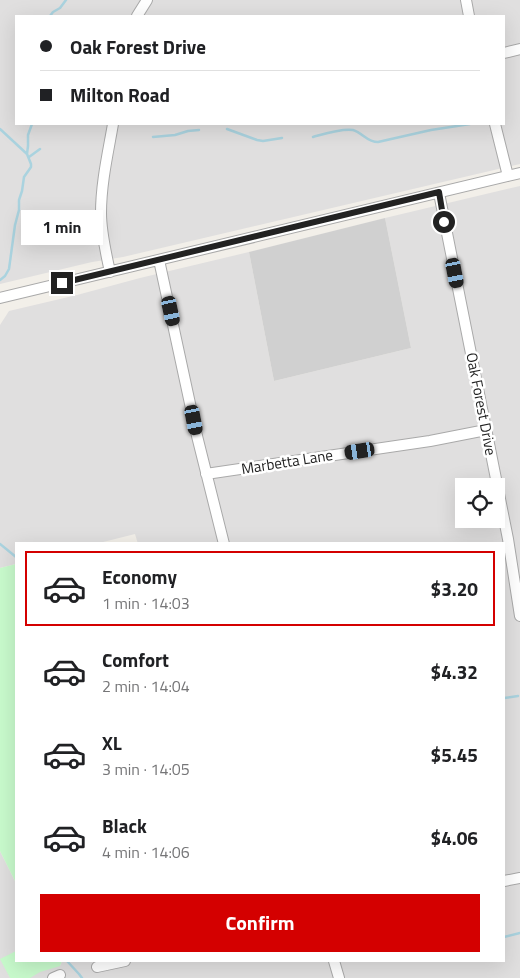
<!DOCTYPE html>
<html lang="en">
<head>
<meta charset="utf-8">
<style>
	:root { --surface:#fff; --page:#f6f6f6; --text:#202124; --muted:#757577; --line:#e0e0e0; --accent:#d40000 }
	body { margin:0; font-family:"Titillium Web",sans-serif; background:var(--page); color:var(--text); height:100vh; display:flex; flex-direction:column; font-size:19px; white-space:nowrap }
	* { box-sizing:border-box; margin:0 }
	p { font-size:16px; color:var(--muted) }
	.icon { flex:none; width:28px; height:28px; fill:none; stroke:currentColor; stroke-width:2; stroke-linecap:round; stroke-linejoin:round }
	.map { position:relative; flex:1; overflow:hidden }
	.details { position:absolute; left:15px; top:542px; width:490px; height:420px; display:flex; flex-direction:column; background:var(--surface); border-radius:0px; box-shadow:0 5px 20px #0002 }
	.details>* { flex:none }
	.banner { position:absolute; left:15px; top:15px; width:490px; height:110px; border-radius:0px; box-shadow:0 5px 20px #0002; display:grid; align-content:center; height:110px; padding:0 25px; background:var(--surface) }
	.controls { position:absolute; left:455px; top:478px; display:grid; gap:10px }
	.controls a { display:grid; place-items:center; width:50px; height:50px; border-radius:0px; background:var(--surface); box-shadow:0 5px 20px #0002; font-size:25px }
	.end { position:absolute; width:22px; height:22px; margin:-11px; border:6px solid #222; background:#fff; box-shadow:0 0 0 2px #fff }
	.from { border-radius:50% }
	.bubble { position:absolute; height:35px; border-radius:0px; background:var(--surface); box-shadow:0 5px 20px #0002; font-size:16px; font-weight:700; line-height:35px; text-align:center }
	.car { position:absolute; width:15px; height:30px; margin:-15px -8px; border-radius:6px; box-shadow:0 0 4px 1px #0007; background:linear-gradient(#222 24%,#8ab4d8 0 40%,#222 0 76%,#8ab4d8 0 86%,#222 0) }
	.banner b { display:flex; align-items:center; gap:18px; height:48px; font-size:19px }
	.banner b+b { border-top:1px solid var(--line) }
	.banner i { width:12px; height:12px; background:var(--text) }
	ul { padding:9px 0 0; list-style:none }
	li { display:flex; align-items:center; gap:15px; height:75px; margin:0 10px 8px; padding:0 15px; border:2px solid transparent; border-radius:0px }
	li div { flex:1 }
	li b { display:block; font-size:19px }
	li em { font-style:normal; font-weight:700 }
	li.on { border-color:var(--accent) }
	li>.icon { width:45px; height:45px; stroke-width:1.5 }
	.cta { display:flex; gap:10px; margin-top:auto; padding:10px 25px }
	.cta a { flex:1; height:58px; border-radius:0px; background:var(--accent); color:#fff; font-size:20px; font-weight:700; line-height:58px; text-align:center }
	.map>svg:first-child { display:block }
</style>
</head>
<body>
<div class="map">
<svg width="520" height="978" viewBox="0 0 520 978">
	<rect width="100%" height="100%" fill="#f2efe9"/>
	<path fill="#e0dfdf" fill-rule="evenodd" d="M0,0H520V164L123,257L92,262L0,284ZM16,16H504V124H16Z
		M520,186V978H0V851L16,883V961L60,966L62,961H504V544H138L135,534L95,544H16V564L0,568V325L9,311L77,295L140,278L249,252L274,381L411,348L385,218ZM464,486H496V519H464Z"/>
	<path fill="#d0d0d0" d="M385,218L411,348L274,381L249,252Z"/>
	<path fill="#c8facc" d="M16,564V883L0,851V568Z
		M16,951V961H62L60,966L40,972L30,978H10L0,959Z"/>
	<g fill="none" stroke-linecap="round" stroke-linejoin="round">
		<path stroke="#aad3df" stroke-width="2.5" d="M50,16L53,12L60,8L66,0
			M0,129L27,154L31,164V167L24,177L22,191L19,200V210L15,225L9,269L5,276L0,280
			M227,129L257,140L263,141L282,138
			M153,137L175,135L188,131L199,130
			M313,137C324,134 342,128 353,130C363,133 367,142 378,142L431,130L470,124
			M27,154L28,146V135L32,124
			M29,157L40,149
			M0,544L16,557
			M504,698L518,696
			M504,937L520,933
			M67,961L79,974L82,978"/>
		<g stroke="#a9a9a9" stroke-width="12">
			<path id="minor" d="M466,0L469,16
				M137,16L147,0
				M504,53L520,49
				M495,124L508,176
				M439,193L508,539L520,616
				M159,260L197,436L224,544
				M110,272C106,253 101,233 101,213C101,183 108,153 113,124
				M0,298L520,173
				M206,474L430,441L486,430
				M504,881L520,878
				M334,961L339,978
				M97,967L125,961
				M53,978L60,975"/>
		</g>
		<use href="#minor" stroke="#fff" stroke-width="10"/>
	</g>
	<g fill="none" stroke-linecap="round" stroke-linejoin="round">
		<path stroke="#222" stroke-width="6" d="M62,283L439,192L444,222"/>
	</g>
	<g text-anchor="middle" stroke-width="5" stroke-linejoin="round" paint-order="stroke">
		<g font-size="15" fill="#222" stroke="#fff">
			<text transform="translate(481 404) rotate(79)" y="5">Oak Forest Drive</text>
			<text transform="translate(287 462) rotate(-9)" y="5">Marbetta Lane</text>
		</g>
	</g>
</svg>
<div class="controls">
<a><svg class="icon" aria-label="locate" viewBox="0 0 24 24"><circle cx="12" cy="12" r="6"/><path d="M12 2v4M12 18v4M2 12h4M18 12h4"/></svg></a>
</div>
<i class="end from" style="left:444px;top:222px"></i>
<i class="end" style="left:62px;top:283px"></i>
<div class="bubble" style="left:21px;top:210px;width:82px">1 min</div>
<i class="car" style="left:455px;top:273px;rotate:169deg"></i>
<i class="car" style="left:171px;top:311px;rotate:168deg"></i>
<i class="car" style="left:194px;top:420px;rotate:169deg"></i>
<i class="car" style="left:360px;top:451px;rotate:261deg"></i>
<div class="banner">
<b><i class="from"></i>Oak Forest Drive</b>
<b><i></i>Milton Road</b>
</div>
<section class="details">
<ul>
<li class="on"><svg class="icon" aria-label="car" viewBox="0 0 24 24"><path d="M5 17H2v-5l4-1 3-4h7l3 4 3 1v5h-3M9 17h6M6 11h13"/><circle cx="7" cy="17" r="2"/><circle cx="17" cy="17" r="2"/></svg><div><b>Economy</b><p>1 min · 14:03</p></div><em>$3.20</em></li>
<li><svg class="icon" aria-label="car" viewBox="0 0 24 24"><path d="M5 17H2v-5l4-1 3-4h7l3 4 3 1v5h-3M9 17h6M6 11h13"/><circle cx="7" cy="17" r="2"/><circle cx="17" cy="17" r="2"/></svg><div><b>Comfort</b><p>2 min · 14:04</p></div><em>$4.32</em></li>
<li><svg class="icon" aria-label="car" viewBox="0 0 24 24"><path d="M5 17H2v-5l4-1 3-4h7l3 4 3 1v5h-3M9 17h6M6 11h13"/><circle cx="7" cy="17" r="2"/><circle cx="17" cy="17" r="2"/></svg><div><b>XL</b><p>3 min · 14:05</p></div><em>$5.45</em></li>
<li><svg class="icon" aria-label="car" viewBox="0 0 24 24"><path d="M5 17H2v-5l4-1 3-4h7l3 4 3 1v5h-3M9 17h6M6 11h13"/><circle cx="7" cy="17" r="2"/><circle cx="17" cy="17" r="2"/></svg><div><b>Black</b><p>4 min · 14:06</p></div><em>$4.06</em></li>
</ul>
<div class="cta"><a>Confirm</a></div>
</section>
</div>
</body>
</html>
